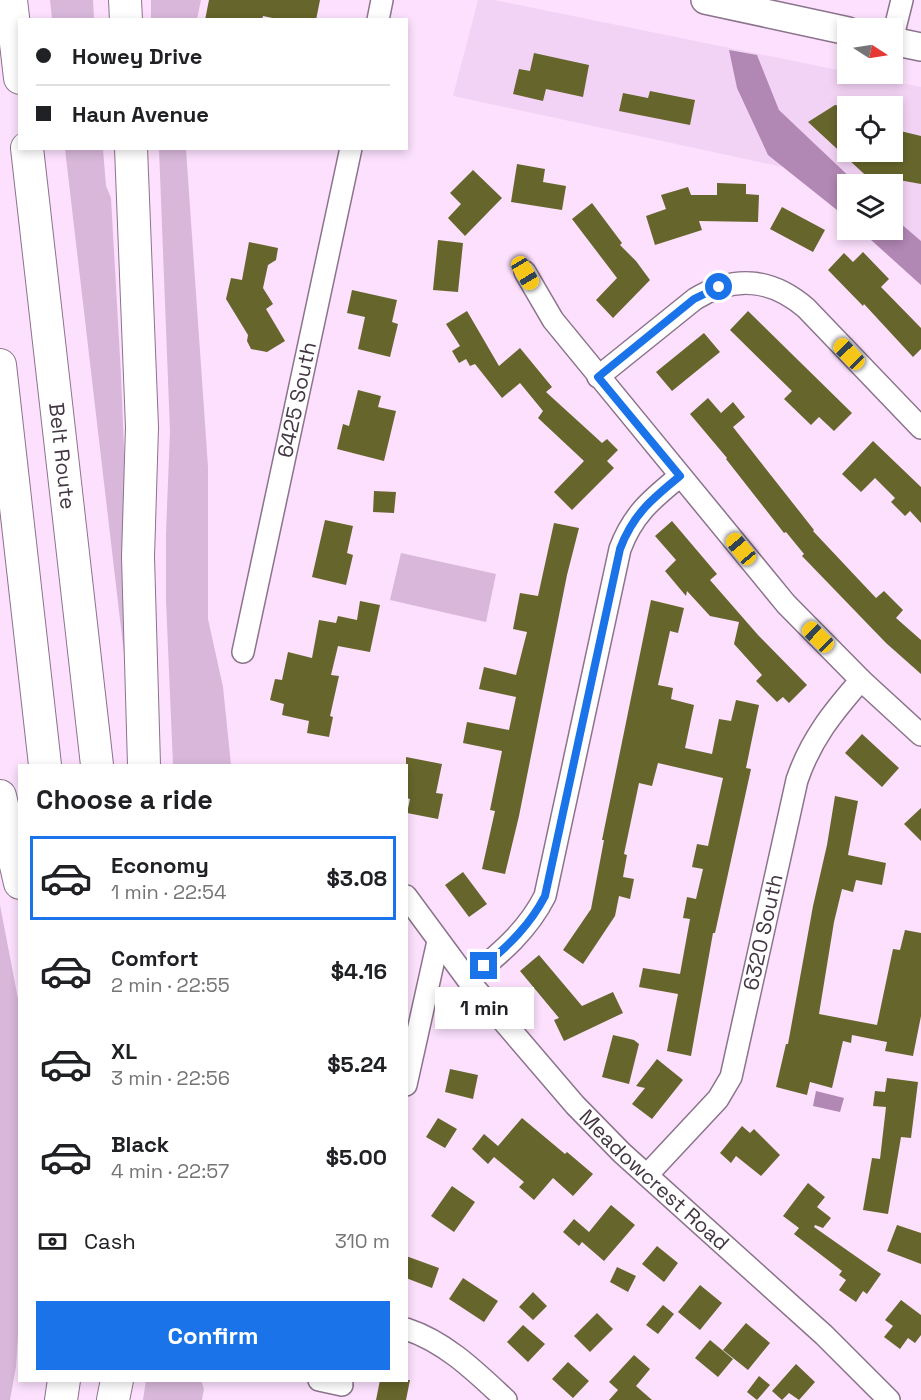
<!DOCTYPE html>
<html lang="en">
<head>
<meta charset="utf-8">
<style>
	:root { --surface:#fff; --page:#f6f6f6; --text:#202124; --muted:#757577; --line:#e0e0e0; --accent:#1a73e8 }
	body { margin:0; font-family:"Space Grotesk",sans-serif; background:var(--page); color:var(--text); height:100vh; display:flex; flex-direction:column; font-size:22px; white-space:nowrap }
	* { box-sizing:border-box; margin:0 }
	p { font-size:20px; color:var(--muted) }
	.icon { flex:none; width:33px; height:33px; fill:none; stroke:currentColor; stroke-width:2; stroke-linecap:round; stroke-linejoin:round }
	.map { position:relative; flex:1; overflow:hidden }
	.side { position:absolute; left:18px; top:764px; width:390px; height:618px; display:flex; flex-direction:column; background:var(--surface); border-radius:0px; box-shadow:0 3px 9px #0003 }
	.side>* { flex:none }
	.banner { position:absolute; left:18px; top:18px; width:390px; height:132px; border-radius:0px; box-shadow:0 3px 9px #0003; display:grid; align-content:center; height:132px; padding:0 18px; background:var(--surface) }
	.needle { width:39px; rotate:102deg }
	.buttons { position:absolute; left:837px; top:18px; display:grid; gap:12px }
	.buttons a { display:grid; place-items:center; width:66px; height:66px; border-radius:0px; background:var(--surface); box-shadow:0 3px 9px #0003; font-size:30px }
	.end { position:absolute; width:27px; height:27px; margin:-14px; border:8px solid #1a73e8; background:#fff; box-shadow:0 0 0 3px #fff }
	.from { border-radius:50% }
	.bubble { position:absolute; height:42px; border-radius:0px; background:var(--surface); box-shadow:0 3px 9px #0003; font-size:20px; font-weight:800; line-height:42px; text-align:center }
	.car { position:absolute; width:18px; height:36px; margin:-18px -9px; border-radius:8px; box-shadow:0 0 4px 2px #0007; background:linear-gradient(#f5c518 24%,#345 0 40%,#f5c518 0 76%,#345 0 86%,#f5c518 0) }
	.banner b { display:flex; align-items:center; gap:21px; height:57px; font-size:22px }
	.banner b+b { border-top:2px solid var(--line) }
	.banner i { width:15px; height:15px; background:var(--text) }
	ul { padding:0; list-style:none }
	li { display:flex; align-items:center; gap:18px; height:84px; margin:0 12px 9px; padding:0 6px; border:3px solid transparent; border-radius:0px }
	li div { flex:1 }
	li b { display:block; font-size:22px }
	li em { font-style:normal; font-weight:800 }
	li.on { border-color:var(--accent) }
	li>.icon { width:54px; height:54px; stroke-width:1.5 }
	h2 { padding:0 18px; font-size:27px; line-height:72px }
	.pay { display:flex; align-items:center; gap:15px; height:66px; padding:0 18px; font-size:22px }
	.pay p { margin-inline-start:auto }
	.action { display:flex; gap:12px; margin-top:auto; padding:12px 18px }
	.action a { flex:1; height:69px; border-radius:0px; background:var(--accent); color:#fff; font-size:24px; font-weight:800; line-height:69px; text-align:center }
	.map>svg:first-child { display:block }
</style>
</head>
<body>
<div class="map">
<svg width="921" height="1400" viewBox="0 0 921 1400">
	<rect width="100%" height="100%" fill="#fce0fd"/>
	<path fill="#f3d3f5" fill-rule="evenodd" d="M478,0H494L921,87V275L892,230V184H848L815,174L453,96ZM848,106H892V152H848Z"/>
	<path fill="#d8b7da" d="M50,0H93L94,19H52Z
		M151,0H201L197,19L151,20Z
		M65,149H103L106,186L111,198L121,375L137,765Z
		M159,149H186L208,467V619L223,687L231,765H173L166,600V534L170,431Z
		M401,553L496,574L486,622L390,600Z
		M0,905L18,999L20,1015V1303L16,1367L10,1400H0Z
		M146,1380H201L204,1389L202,1400H143Z"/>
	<path fill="#b187b3" d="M729,50L757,55L779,110L857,184H848L847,218L768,155L737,88Z
		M893,217L921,241V285L860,230H892Z
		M816,1091L844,1098L840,1112L813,1106Z"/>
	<path fill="#66652b" d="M209,0H320L316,20H282L263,16L262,20H205Z
		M534,53L589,65L583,97L546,89L543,101L513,94L519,69L530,71Z
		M650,91L695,100L690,125L619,111L623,93L648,98Z
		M835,105L848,107V152H892V129L921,136V184L882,177L880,184H875L808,122Z
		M517,164L545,169L543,182L566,186L562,210L511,202Z
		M473,170L502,198L465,236L448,218L461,204L450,193Z
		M717,183L746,184V194L759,195L758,222L699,221L702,230L655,245L646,216L666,209L661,195L688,187L691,195H717Z
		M592,203L622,243L620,245L636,261L650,280L613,318L596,300L617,278L572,219Z
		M782,207L825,230L813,252L770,229Z
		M438,240L463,243L458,292L433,290Z
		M249,242L278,248L276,260L268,265L263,288L273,304L266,309L285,341L267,352L251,349L247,341L248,335L226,299L231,278L242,280Z
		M863,252L889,279L881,287L921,328V349L913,357L864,304L863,306L828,270L844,253L853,262Z
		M352,290L397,300L392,322L398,324L390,357L358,349L365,317L347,313Z
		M467,311L499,366L520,348L552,387L546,392L602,443L607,439L618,450L607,461L614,468L572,510L554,492L584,461L538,418L543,411L520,383L502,398L475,364L470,366L466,359L459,363L452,351L460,346L446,324Z
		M748,311L852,413L834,431L819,417L811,425L784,399L792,391L730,330Z
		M704,333L720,352L672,391L656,372Z
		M358,390L381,396L378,407L396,411L384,461L337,449L343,424L349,426Z
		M708,398L721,413L733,402L745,417L733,427L814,530L813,531L876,598L884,591L903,610L896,618L921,640V674L886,643L802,556L804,554L786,532L784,533L726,459L727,458L690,414Z
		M873,441L921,487V523L910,511L905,516L891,502L895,498L875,478L861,492L842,474Z
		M374,491L396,492L394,513L373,512Z
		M325,520L353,526L347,553L353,555L346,585L312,577Z
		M672,521L717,574L710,580L758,635L807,685L789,703L783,697L777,702L756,681L762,675L734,644L739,622L710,616L687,591L686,596L665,571L676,560L655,536Z
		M554,523L579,528L567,575L519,816L505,874L482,869L495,811L490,810L502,751L463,743L467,722L509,730L516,697L479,689L484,667L516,675L527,632L513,629L520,593L538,596Z
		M651,600L684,608L678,633L670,631L658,685L673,688L671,699L694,705L685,748L712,754L719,719L731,721L736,700L759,705L746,768L751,769L715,933H713L691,1056L667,1051L678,994L639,987L643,968L680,974L690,919L683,918L687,897L696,899L703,869L692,867L697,844L708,846L723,778L658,763L652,786L639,783L624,854L627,855L623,877L634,879L630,899L619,896L615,916L583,964L563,950L591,909L604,840H602Z
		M360,601L380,605L370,652L338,646L331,675L339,676L330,716L333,717L329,737L307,733L309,721L282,715L284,704L270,700L275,679L282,680L288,652L312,658L319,620L336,623L338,616L357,620Z
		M862,734L899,768L882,787L845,753Z
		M406,757L442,764L436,793L443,794L438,819L407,813L410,799L406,798Z
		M835,796L858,801L848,855L886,863L882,885L856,880L853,892L842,889L834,922L819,1014L877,1025L893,949L900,950L905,930L921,933V1016L913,1056L885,1051L887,1042L852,1035L851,1043L843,1041L832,1088L810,1082L807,1095L776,1087L786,1044H788L813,906L827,845Z
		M921,808V841L904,824Z
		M463,872L487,904L469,917L445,885Z
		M539,955L582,1006L613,992L623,1013L564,1041L554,1020L559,1018L520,971Z
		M613,1035L634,1040L639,1044L629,1084L602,1077Z
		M657,1059L683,1080L652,1119L632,1104L645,1088L636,1086Z
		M450,1069L478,1075L473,1099L445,1092Z
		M887,1078L918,1082L911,1138L901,1137L888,1214L863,1210L872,1158L880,1159L886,1107L873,1106L875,1091L885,1092Z
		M438,1118L457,1129L445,1148L426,1137Z
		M522,1118L565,1154L567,1152L593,1174L573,1196L553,1178L534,1200L519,1187L524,1182L494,1157L488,1164L472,1149L484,1134L498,1146Z
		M742,1126L750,1133L754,1129L780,1155L761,1176L736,1156L731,1163L720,1153Z
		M808,1183L825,1197L817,1207L831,1218L823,1228L815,1225L814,1227L881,1274L867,1294L863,1291L856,1302L839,1290L846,1280L839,1275L842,1271L794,1234L799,1228L783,1216Z
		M452,1186L475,1202L454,1232L431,1216Z
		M611,1205L635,1225L604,1261L582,1242L579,1246L563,1232L574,1219L589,1232Z
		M897,1225L921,1233V1264L887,1251Z
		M657,1246L678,1263L664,1282L642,1264Z
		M406,1256L439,1268L432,1288L406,1278Z
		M617,1267L636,1276L628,1292L610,1282Z
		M463,1278L498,1301L484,1322L449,1299Z
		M700,1285L722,1303L700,1330L678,1312Z
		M533,1292L547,1306L533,1320L519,1307Z
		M901,1300L921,1315V1335L915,1343L908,1338L900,1349L884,1337L893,1326L885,1320Z
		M663,1305L674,1314L658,1334L646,1325Z
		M597,1313L613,1329L590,1352L574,1336Z
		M746,1323L770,1343L748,1370L723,1350Z
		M523,1325L545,1344L528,1362L507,1342Z
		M710,1340L733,1359L718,1377L695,1358Z
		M634,1355L650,1369L636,1386L652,1400H609L618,1390L609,1382Z
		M568,1362L589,1381L573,1398L552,1379Z
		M796,1364L815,1382L799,1400L789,1393L782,1400L772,1391Z
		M759,1376L770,1385L757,1400L747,1392Z
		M380,1380H410L406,1400H376Z"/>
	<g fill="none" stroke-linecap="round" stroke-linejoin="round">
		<g stroke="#8b738c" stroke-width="24">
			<g id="minor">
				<path d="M378,20L382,0"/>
				<path d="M892,40L902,0"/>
				<path d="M525,272L553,320L786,604L861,680L921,735"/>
				<path d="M598,377L695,299C734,275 771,278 806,308L921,428"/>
				<path id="s1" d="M243,652L351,148"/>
				<path id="s2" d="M406,896L468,980L575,1105L622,1153L824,1335L889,1400"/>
				<path d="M468,980C498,955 527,932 545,896L620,549C633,514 652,499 680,476"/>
				<path d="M406,1085L438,941"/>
				<path id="s3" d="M647,1175L718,1099L731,1077L797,780C811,739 833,712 861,680"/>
				<path d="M406,1329C446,1342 476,1372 506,1400"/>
				<path d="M319,1380L342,1385"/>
			</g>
		</g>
		<g stroke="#8b738c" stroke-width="30">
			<path id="major" d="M705,0L848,31
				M892,41L921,47"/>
		</g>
		<g stroke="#8b738c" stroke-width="34">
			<g id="highway">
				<path d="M11,0L20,78"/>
				<path d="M125,0L126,20"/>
				<path id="s4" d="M27,148L97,765"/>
				<path d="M131,148L142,427L138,557L144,765"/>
				<path d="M0,365L45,765"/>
				<path d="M0,796L20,883"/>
				<path d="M61,1400L64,1380"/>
				<path d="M113,1400L117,1380"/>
			</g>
		</g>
		<use href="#minor" stroke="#fff" stroke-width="21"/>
		<use href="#major" stroke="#fff" stroke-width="27"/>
		<use href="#highway" stroke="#fff" stroke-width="32"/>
	</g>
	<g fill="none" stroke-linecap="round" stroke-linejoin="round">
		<path stroke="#1a73e8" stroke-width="8" d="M484,966C509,945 530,925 545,896L620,549C633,514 652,499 680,476L598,377L694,299L719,287"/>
	</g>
	<g text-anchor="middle" stroke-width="6" stroke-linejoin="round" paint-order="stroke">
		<g font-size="21" fill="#423742" stroke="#fff">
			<text dy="7" stroke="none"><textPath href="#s1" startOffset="258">6425 South</textPath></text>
			<text dy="7" stroke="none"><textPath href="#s4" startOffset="310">Belt Route</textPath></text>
			<text dy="7" stroke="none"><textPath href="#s3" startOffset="278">6320 South</textPath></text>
			<text dy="7" stroke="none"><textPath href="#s2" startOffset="378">Meadowcrest Road</textPath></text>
		</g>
	</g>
</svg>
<div class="buttons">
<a><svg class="needle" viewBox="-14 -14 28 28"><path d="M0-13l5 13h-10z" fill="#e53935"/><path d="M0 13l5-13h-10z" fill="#757577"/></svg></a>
<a><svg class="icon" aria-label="locate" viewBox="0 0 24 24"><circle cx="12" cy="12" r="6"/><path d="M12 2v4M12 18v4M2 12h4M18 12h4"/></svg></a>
<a><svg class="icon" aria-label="layers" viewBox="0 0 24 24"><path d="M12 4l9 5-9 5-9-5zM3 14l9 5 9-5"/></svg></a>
</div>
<i class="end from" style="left:719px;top:287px"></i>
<i class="end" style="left:484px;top:966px"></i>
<div class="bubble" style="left:435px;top:987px;width:99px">1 min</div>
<i class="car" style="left:525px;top:273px;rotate:149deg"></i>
<i class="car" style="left:849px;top:354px;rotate:316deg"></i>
<i class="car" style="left:741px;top:549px;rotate:320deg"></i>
<i class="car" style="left:818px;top:637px;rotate:314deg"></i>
<div class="banner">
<b><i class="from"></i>Howey Drive</b>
<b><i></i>Haun Avenue</b>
</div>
<section class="side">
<h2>Choose a ride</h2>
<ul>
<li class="on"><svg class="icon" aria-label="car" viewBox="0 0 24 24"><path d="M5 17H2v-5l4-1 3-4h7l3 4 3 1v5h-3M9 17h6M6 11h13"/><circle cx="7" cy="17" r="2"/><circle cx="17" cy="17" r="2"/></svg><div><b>Economy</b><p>1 min · 22:54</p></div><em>$3.08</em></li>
<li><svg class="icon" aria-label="car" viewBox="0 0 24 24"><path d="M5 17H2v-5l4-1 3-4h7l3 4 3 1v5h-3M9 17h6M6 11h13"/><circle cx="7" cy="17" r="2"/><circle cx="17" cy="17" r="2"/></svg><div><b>Comfort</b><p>2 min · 22:55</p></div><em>$4.16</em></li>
<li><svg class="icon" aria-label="car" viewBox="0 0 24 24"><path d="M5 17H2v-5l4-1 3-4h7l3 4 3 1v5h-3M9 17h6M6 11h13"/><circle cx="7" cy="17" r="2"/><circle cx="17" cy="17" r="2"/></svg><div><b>XL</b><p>3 min · 22:56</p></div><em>$5.24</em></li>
<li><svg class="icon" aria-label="car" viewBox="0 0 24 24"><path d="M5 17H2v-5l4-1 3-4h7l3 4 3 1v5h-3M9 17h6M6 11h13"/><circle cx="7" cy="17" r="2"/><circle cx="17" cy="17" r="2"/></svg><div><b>Black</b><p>4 min · 22:57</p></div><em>$5.00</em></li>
</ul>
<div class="pay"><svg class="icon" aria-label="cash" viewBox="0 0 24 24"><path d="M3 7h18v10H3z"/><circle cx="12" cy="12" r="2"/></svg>Cash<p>310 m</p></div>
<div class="action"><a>Confirm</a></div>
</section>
</div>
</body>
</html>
